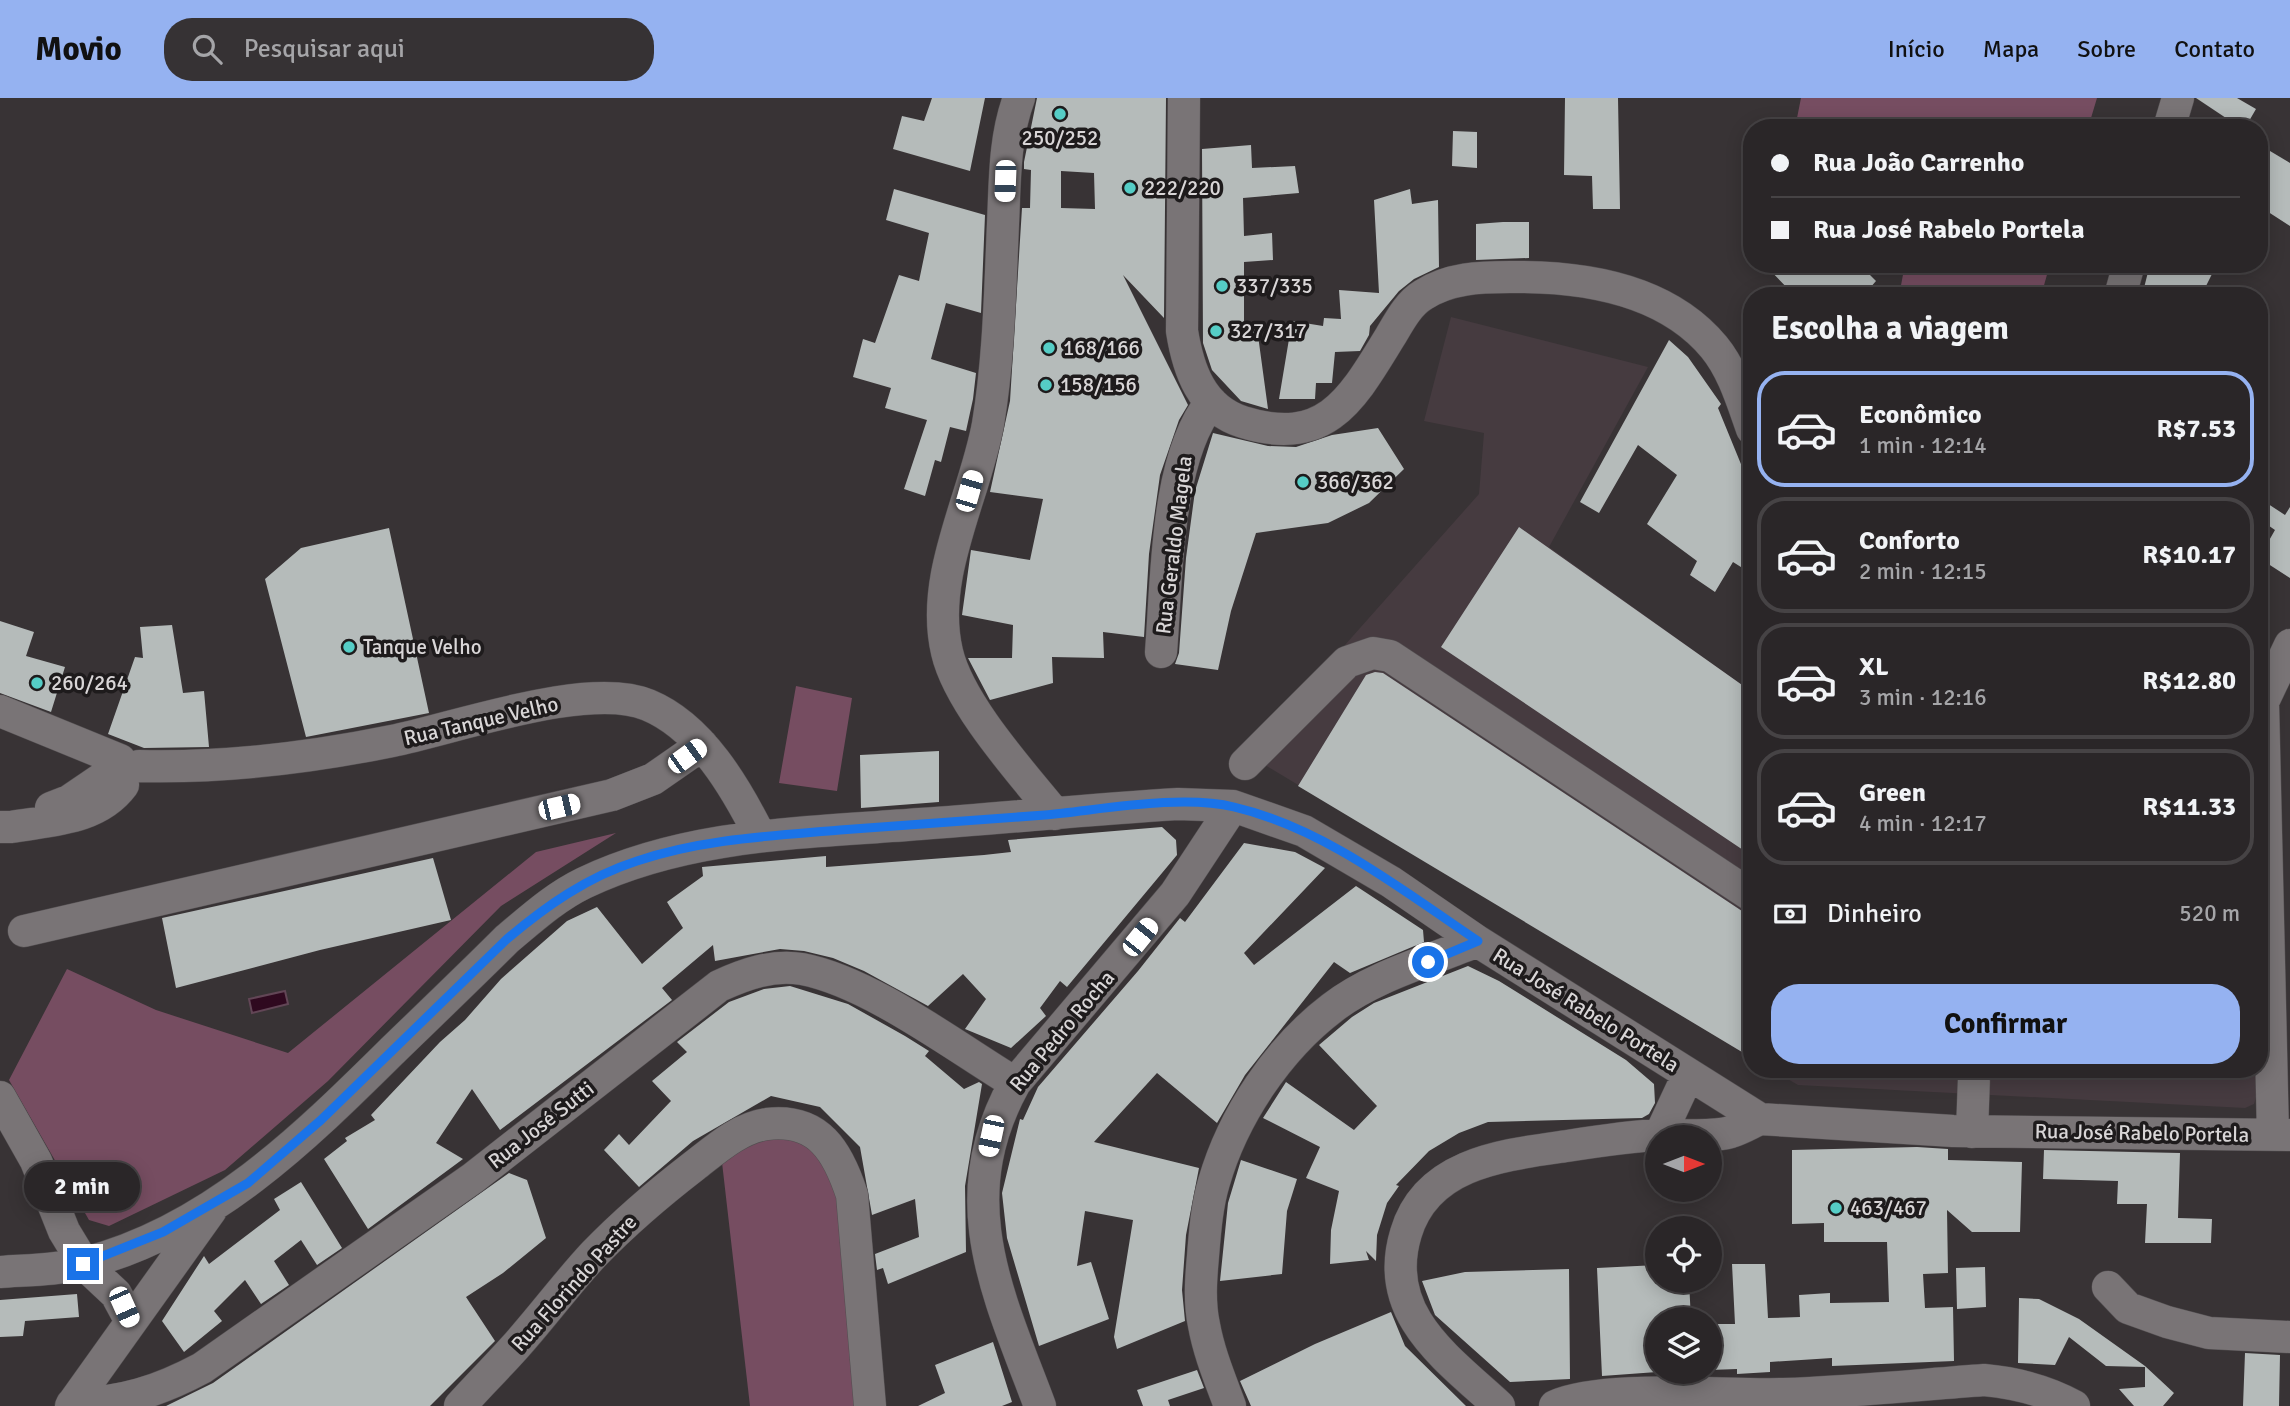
<!DOCTYPE html>
<html lang="pt">
<head>
<meta charset="utf-8">
<style>
	:root { --surface:#2a2628; --page:#363234; --text:#f1f3f6; --muted:#a5a5a8; --line:#464345; --accent:#95b2f1 }
	body { margin:0; font-family:Signika,sans-serif; background:var(--page); color:var(--text); height:100vh; display:flex; flex-direction:column; font-size:26px; white-space:nowrap }
	* { box-sizing:border-box; margin:0 }
	p { font-size:23px; color:var(--muted) }
	.icon { flex:none; width:38px; height:38px; fill:none; stroke:currentColor; stroke-width:2; stroke-linecap:round; stroke-linejoin:round }
	.map { position:relative; flex:1; overflow:hidden }
	.sheet { position:absolute; left:1743px; top:189px; width:525px; height:791px; display:flex; flex-direction:column; background:var(--surface); border-radius:28px; box-shadow:0 4px 18px #0003,0 0 0 2px var(--line) }
	.sheet>* { flex:none }
	.banner { position:absolute; left:1743px; top:21px; width:525px; height:154px; border-radius:28px; box-shadow:0 4px 18px #0003,0 0 0 2px var(--line); display:grid; align-content:center; height:154px; padding:0 28px; background:var(--surface) }
	.needle { width:46px; rotate:90deg }
	.tools { position:absolute; left:1645px; top:1027px; display:grid; gap:14px }
	.tools a { display:grid; place-items:center; width:77px; height:77px; border-radius:50%; background:var(--surface); box-shadow:0 4px 18px #0003,0 0 0 2px var(--line); font-size:35px }
	.end { position:absolute; width:32px; height:32px; margin:-16px; border:9px solid #1a73e8; background:#fff; box-shadow:0 0 0 4px #fff }
	.from { border-radius:50% }
	.bubble { position:absolute; height:49px; border-radius:24px; background:var(--surface); box-shadow:0 4px 18px #0003,0 0 0 2px var(--line); font-size:23px; font-weight:700; line-height:49px; text-align:center }
	.car { position:absolute; width:21px; height:42px; margin:-21px -10px; border-radius:9px; box-shadow:0 0 5px 2px #0007; background:linear-gradient(#fff 24%,#345 0 40%,#fff 0 76%,#345 0 86%,#fff 0) }
	.banner b { display:flex; align-items:center; gap:24px; height:66px; font-size:26px }
	.banner b+b { border-top:2px solid var(--line) }
	.banner i { width:18px; height:18px; background:var(--text) }
	ul { padding:0; list-style:none }
	li { display:flex; align-items:center; gap:21px; height:116px; margin:0 14px 10px; padding:0 14px; border:4px solid var(--line); border-radius:28px }
	li div { flex:1 }
	li b { display:block; font-size:26px }
	li em { font-style:normal; font-weight:700 }
	li.active { border-color:var(--accent) }
	li>.icon { width:63px; height:63px; stroke-width:1.5 }
	h2 { padding:0 28px; font-size:32px; line-height:84px }
	.pay { display:flex; align-items:center; gap:18px; height:77px; padding:0 28px; font-size:26px }
	.pay p { margin-inline-start:auto }
	.primary-button { display:flex; gap:14px; margin-top:auto; padding:14px 28px }
	.primary-button a { flex:1; height:80px; border-radius:28px; background:var(--accent); color:#111; font-size:28px; font-weight:700; line-height:80px; text-align:center }
	header { display:flex; align-items:center; gap:42px; box-sizing:border-box; height:98px; padding:0 35px; background:var(--accent); color:#111 }
	header strong { font-size:33px }
	nav { display:flex; gap:38px; margin-inline-start:auto; font-size:24px }
	.search { width:490px; height:63px; background:var(--page); display:flex; align-items:center; gap:18px; box-sizing:border-box; padding:0 24px; border-radius:28px; color:var(--muted); font-size:26px }
	.map>svg:first-child { display:block }
</style>
</head>
<body>
<header>
<strong>Movio</strong>
<div class="search"><svg class="icon" aria-label="search" viewBox="0 0 24 24"><circle cx="10" cy="10" r="6"/><path d="M15 15l6 6"/></svg>Pesquisar aqui</div>
<nav><a>Início</a><a>Mapa</a><a>Sobre</a><a>Contato</a></nav>
</header>
<div class="map">
<svg width="2290" height="1308" viewBox="0 0 2290 1308">
	<rect width="100%" height="100%" fill="#383335"/>
	<path fill="#463b40" d="M1451,219L1648,269L1549,449L1752,594V960L1255,661L1321,574L1479,396L1484,335L1424,323Z
		M1771,971H2257L2258,992L2254,1006L2245,1010L1798,987Z"/>
	<path fill="#764d61" d="M1801,0H2097L2088,30H1795Z
		M1905,166H2050L2041,198H1899Z
		M796,588L852,600L837,693L779,685Z
		M616,735L501,808L328,983L225,1072L109,1128L89,1122L9,982L67,871L156,912L288,955L536,754Z
		M768,1026L832,1050L876,1308H750L720,1047Z"/>
	<path fill="#2f091f" stroke="#624656" stroke-width="2" d="M285,893L288,906L252,915L249,901Z"/>
	<path fill="#b5bbba" fill-rule="evenodd" d="M932,0H985L970,73L893,51L902,18L924,23Z
		M1037,0H1166L1164,220L1123,177L1188,307L1179,322L1160,377L1149,456L1144,539L1103,534L1104,560L1052,559L1053,585L990,602L968,560H1012L1013,527L962,517L971,452L1030,462L1043,401L990,394L1010,303L1022,110H1030L1031,72L1024,71V64ZM1061,73L1094,75L1095,111L1061,110Z
		M1565,0H1618L1620,111H1593L1592,78L1564,77Z
		M2196,0H2237L2256,11L2245,30H2241Z
		M1453,33L1477,34V70L1452,68Z
		M1251,47L1252,70L1295,68L1299,95L1243,100L1244,138L1272,135L1273,162L1244,164V232L1257,230L1268,311L1241,303L1212,272L1203,245L1202,51Z
		M2270,53L2290,65V128L2259,108V75Z
		M894,91L985,117L981,215L946,205L931,261L976,275L973,301L966,333L950,329L941,364L935,362L925,398L904,391L927,322L885,310L891,290L853,279L863,241L875,245L899,177L919,183L929,135L886,122Z
		M1410,91L1412,106L1438,102L1439,169L1414,181L1399,193L1370,228L1369,237L1360,253L1335,254L1332,285H1316L1315,301H1279L1292,223L1323,228L1324,220L1341,221L1339,192L1379,195L1374,102Z
		M1503,124H1529V160L1476,162V126Z
		M1764,166H1859L1876,183L1863,198H1795Z
		M2150,166H2217L2201,198H2142Z
		M1669,242L1688,259L1721,306L1718,310L1752,393V476L1733,464L1715,494L1690,477L1697,463L1647,426L1677,377L1638,347L1599,415L1580,404Z
		M1378,330L1404,371L1369,405L1328,425L1256,435L1231,513L1218,572L1175,566L1179,555L1186,460L1195,393L1213,335L1268,348L1296,349L1332,337Z
		M2259,400L2285,417L2290,409V480L2259,460L2275,432L2259,421Z
		M1519,429L1752,594V758L1441,549Z
		M389,430L429,615L306,639L265,481L301,450Z
		M0,523L34,534L26,558L65,569L51,614L0,595Z
		M172,527L183,595L204,593L209,649L144,650L108,636L135,559L143,560L140,529Z
		M1375,574L1383,575L1742,813L1752,816V960L1298,688L1366,577Z
		M939,653V704L861,710L860,657Z
		M1162,729L1176,742L1177,757L1067,889L1060,883L1040,910L1046,918L1011,950L965,931L986,901L963,876L928,908L864,873L833,860L804,853L780,851L715,863L713,847L662,890L672,902L500,1032L472,991L436,1045L463,1061L368,1131L324,1061L347,1043L345,1040L375,1022L371,1017L440,944L465,922L501,881L567,823L597,809L642,866L683,830L667,804L703,778L702,769L826,758V769L984,757L1011,754L1008,742Z
		M1244,745L1295,754L1325,770L1244,855L1254,867L1356,788L1423,832L1424,844L1350,875L1334,864L1245,977L1217,1025L1157,975L1094,1044L1199,1070L1186,1137L1182,1192L1185,1223L1117,1251L1114,1239L1133,1122L1085,1113L1077,1168L1091,1164L1109,1221L1039,1248L1007,1140L1002,1095L1020,1021L1023,1022L1038,989L1138,873L1180,820L1185,824Z
		M433,760L451,822L320,852L176,890L162,820Z
		M1468,868L1499,883L1626,962L1654,986L1655,1005L1649,1016L1642,1020L1488,1024L1459,1035L1429,1053L1396,1087L1399,1088L1387,1105L1377,1137L1376,1163L1366,1153L1369,1162L1330,1166L1331,1132L1339,1093L1306,1080L1320,1049L1263,1020L1286,984L1354,1032L1377,1008L1319,947L1352,919L1374,905Z
		M790,888L848,906L905,938L929,953L925,958L964,991L979,984L982,986L965,1088L966,1154L888,1186L883,1170L877,1172L875,1156L919,1139L915,1101L872,1117L860,1049L820,1009L771,998L693,1043L639,1089L604,1052L619,1036L629,1047L671,1003L652,983L687,954L677,944L729,904L764,891Z
		M1917,1049L1948,1051V1062L2022,1064L2020,1134H1972L1947,1112L1948,1175L1923,1176L1925,1210L1953,1209L1954,1263L1832,1268V1260L1770,1264V1274L1737,1276V1271L1710,1272V1226H1735L1732,1166H1765L1768,1220L1800,1219L1799,1197L1830,1195V1205L1889,1204L1887,1144H1824V1125L1792,1126V1052Z
		M2044,1052L2180,1055L2178,1120L2212,1121L2211,1145H2145L2147,1106H2117L2118,1083L2043,1081Z
		M1241,1062L1297,1081L1287,1113L1282,1176L1220,1183L1228,1105Z
		M509,1075L527,1082L546,1140L503,1175L466,1199L495,1243L430,1308H166L213,1285Z
		M301,1084L342,1150L317,1167L301,1142L274,1163L289,1187L261,1206L245,1182L214,1213L222,1223L184,1254L162,1223L204,1158L209,1166L280,1112L274,1101Z
		M1657,1167V1183H1689L1691,1222H1657V1274L1602,1278L1597,1170Z
		M1985,1169L1986,1209L1957,1211L1956,1170Z
		M1569,1171L1570,1281L1510,1284L1435,1217L1422,1183L1465,1174Z
		M77,1196L79,1219L25,1223L23,1238L0,1239V1202Z
		M2019,1200L2039,1201L2079,1221L2145,1268L2174,1295L2163,1308H2134L2119,1291L2145,1289V1269L2106,1268L2069,1239L2055,1267L2018,1265Z
		M1391,1214L1405,1248L1466,1308H1251L1240,1283L1315,1246Z
		M993,1244L1012,1304L1002,1308H918L945,1295L935,1267Z
		M2245,1255L2280,1257L2279,1308H2243Z
		M1197,1272L1204,1290L1168,1302L1170,1308H1143L1137,1292Z"/>
	<g fill="none" stroke-linecap="round" stroke-linejoin="round">
		<g stroke="#534f51" stroke-width="33">
			<path id="minor" d="M1019,0C1004,40 1005,84 1003,126C1000,193 999,260 988,326C975,399 929,478 947,554C959,606 1021,674 1055,716
				M1184,0L1182,233C1188,271 1201,311 1243,324C1326,350 1352,301 1390,239C1399,224 1408,206 1423,197C1449,180 1480,179 1510,179C1582,178 1665,190 1714,249C1733,272 1742,303 1752,331
				M2169,30L2178,0
				M2120,198L2129,166
				M1161,554C1167,481 1165,362 1211,304
				M0,613L120,662
				M1245,666L1347,564L1373,555L1390,558L1752,798
				M139,668C223,670 309,660 392,643C456,630 589,582 648,607C701,629 736,690 760,738
				M51,710L69,703L113,673
				M0,729H11C51,722 97,722 123,687
				M24,833L612,697L653,681L702,647
				M0,999L36,1063L64,1133L84,1166L116,1196L130,1222
				M1972,1034L1974,979L1977,971
				M1660,1037L1688,977
				M2273,1037L2263,604L2290,547
				M0,1174C27,1172 58,1172 85,1165C210,1133 304,1040 392,953C430,916 469,879 507,841C531,821 555,799 584,785C689,735 806,735 920,726C1006,720 1092,711 1178,706L1233,708L1304,733L1391,784L1477,843L1760,1021L1953,1033L2290,1037
				M2108,1189L2128,1210L2167,1224L2209,1235L2290,1239
				M72,1306C121,1305 159,1293 202,1270L473,1080L719,888C745,876 773,866 802,871C870,884 954,948 1015,985
				M71,1308L211,1112
				M460,1308C478,1288 497,1269 515,1249C542,1219 566,1186 594,1156C625,1124 659,1095 694,1068C716,1051 739,1030 767,1026C819,1020 838,1054 852,1097L870,1308
				M1040,1308C998,1196 950,1101 1015,985L1175,796L1233,708
				M1230,1308C1220,1281 1209,1255 1204,1227C1199,1204 1201,1180 1203,1158C1205,1133 1207,1107 1214,1084C1233,1018 1278,951 1332,910C1373,878 1430,863 1477,843
				M1499,1308C1447,1260 1381,1216 1406,1135C1427,1064 1505,1057 1567,1048C1598,1043 1631,1038 1662,1037C1684,1036 1709,1040 1731,1034C1741,1031 1751,1025 1760,1021
				M1555,1308C1604,1286 1725,1298 1783,1296C1850,1294 1917,1287 1984,1282C2017,1285 2045,1292 2074,1308"/>
		</g>
		<use href="#minor" stroke="#797476" stroke-width="32"/>
	</g>
	<g fill="none" stroke-linecap="round" stroke-linejoin="round">
		<path stroke="#1a73e8" stroke-width="9" d="M83,1166L163,1134L248,1085L321,1022L507,841C546,808 587,779 637,763C703,741 771,738 840,732C908,727 976,722 1045,717C1100,712 1181,696 1234,709C1324,730 1402,792 1478,843L1428,864"/>
	</g>
	<g fill="#55cdc6" stroke="#1e1b1c" stroke-width="2.5">
		<circle cx="1060" cy="16" r="7"/>
		<circle cx="1130" cy="90" r="7"/>
		<circle cx="1222" cy="188" r="7"/>
		<circle cx="1216" cy="233" r="7"/>
		<circle cx="1049" cy="250" r="7"/>
		<circle cx="1046" cy="287" r="7"/>
		<circle cx="1303" cy="384" r="7"/>
		<circle cx="349" cy="549" r="7"/>
		<circle cx="37" cy="585" r="7"/>
		<circle cx="1836" cy="1110" r="7"/>
	</g>
	<g text-anchor="middle" stroke-width="7" stroke-linejoin="round" paint-order="stroke">
		<g font-size="21" fill="#d9d6d7" stroke="#1e1b1c" text-anchor="start">
			<text x="1060" y="47" text-anchor="middle">250/252</text>
			<text x="1144" y="97">222/220</text>
			<text x="1236" y="195">337/335</text>
			<text x="1230" y="240">327/317</text>
			<text x="1063" y="257">168/166</text>
			<text x="1060" y="294">158/156</text>
			<text x="1317" y="391">366/362</text>
			<text x="363" y="556">Tanque Velho</text>
			<text x="51" y="592">260/264</text>
			<text x="1850" y="1117">463/467</text>
		</g>
		<g font-size="21" fill="#d9d6d7" stroke="#1e1b1c">
			<text transform="translate(1174 447) rotate(-83)" y="7">Rua Geraldo Magela</text>
			<text transform="translate(481 623) rotate(-13)" y="7">Rua Tanque Velho</text>
			<text transform="translate(1586 912) rotate(32)" y="7">Rua José Rabelo Portela</text>
			<text transform="translate(1062 933) rotate(-50)" y="7">Rua Pedro Rocha</text>
			<text transform="translate(541 1027) rotate(-38)" y="7">Rua José Sutti</text>
			<text transform="translate(2142 1035) rotate(1)" y="7">Rua José Rabelo Portela</text>
			<text transform="translate(574 1185) rotate(-48)" y="7">Rua Florindo Pastre</text>
		</g>
	</g>
</svg>
<div class="tools">
<a><svg class="needle" viewBox="-14 -14 28 28"><path d="M0-13l5 13h-10z" fill="#e53935"/><path d="M0 13l5-13h-10z" fill="#a5a5a8"/></svg></a>
<a><svg class="icon" aria-label="locate" viewBox="0 0 24 24"><circle cx="12" cy="12" r="6"/><path d="M12 2v4M12 18v4M2 12h4M18 12h4"/></svg></a>
<a><svg class="icon" aria-label="layers" viewBox="0 0 24 24"><path d="M12 4l9 5-9 5-9-5zM3 14l9 5 9-5"/></svg></a>
</div>
<i class="end from" style="left:1428px;top:864px"></i>
<i class="end" style="left:83px;top:1166px"></i>
<div class="bubble" style="left:24px;top:1064px;width:116px">2 min</div>
<i class="car" style="left:1005px;top:83px;rotate:182deg"></i>
<i class="car" style="left:969px;top:393px;rotate:16deg"></i>
<i class="car" style="left:687px;top:658px;rotate:54deg"></i>
<i class="car" style="left:559px;top:709px;rotate:77deg"></i>
<i class="car" style="left:1140px;top:839px;rotate:39deg"></i>
<i class="car" style="left:991px;top:1038px;rotate:192deg"></i>
<i class="car" style="left:124px;top:1209px;rotate:156deg"></i>
<div class="banner">
<b><i class="from"></i>Rua João Carrenho</b>
<b><i></i>Rua José Rabelo Portela</b>
</div>
<section class="sheet">
<h2>Escolha a viagem</h2>
<ul>
<li class="active"><svg class="icon" aria-label="car" viewBox="0 0 24 24"><path d="M5 17H2v-5l4-1 3-4h7l3 4 3 1v5h-3M9 17h6M6 11h13"/><circle cx="7" cy="17" r="2"/><circle cx="17" cy="17" r="2"/></svg><div><b>Econômico</b><p>1 min · 12:14</p></div><em>R$7.53</em></li>
<li><svg class="icon" aria-label="car" viewBox="0 0 24 24"><path d="M5 17H2v-5l4-1 3-4h7l3 4 3 1v5h-3M9 17h6M6 11h13"/><circle cx="7" cy="17" r="2"/><circle cx="17" cy="17" r="2"/></svg><div><b>Conforto</b><p>2 min · 12:15</p></div><em>R$10.17</em></li>
<li><svg class="icon" aria-label="car" viewBox="0 0 24 24"><path d="M5 17H2v-5l4-1 3-4h7l3 4 3 1v5h-3M9 17h6M6 11h13"/><circle cx="7" cy="17" r="2"/><circle cx="17" cy="17" r="2"/></svg><div><b>XL</b><p>3 min · 12:16</p></div><em>R$12.80</em></li>
<li><svg class="icon" aria-label="car" viewBox="0 0 24 24"><path d="M5 17H2v-5l4-1 3-4h7l3 4 3 1v5h-3M9 17h6M6 11h13"/><circle cx="7" cy="17" r="2"/><circle cx="17" cy="17" r="2"/></svg><div><b>Green</b><p>4 min · 12:17</p></div><em>R$11.33</em></li>
</ul>
<div class="pay"><svg class="icon" aria-label="cash" viewBox="0 0 24 24"><path d="M3 7h18v10H3z"/><circle cx="12" cy="12" r="2"/></svg>Dinheiro<p>520 m</p></div>
<div class="primary-button"><a>Confirmar</a></div>
</section>
</div>
</body>
</html>
